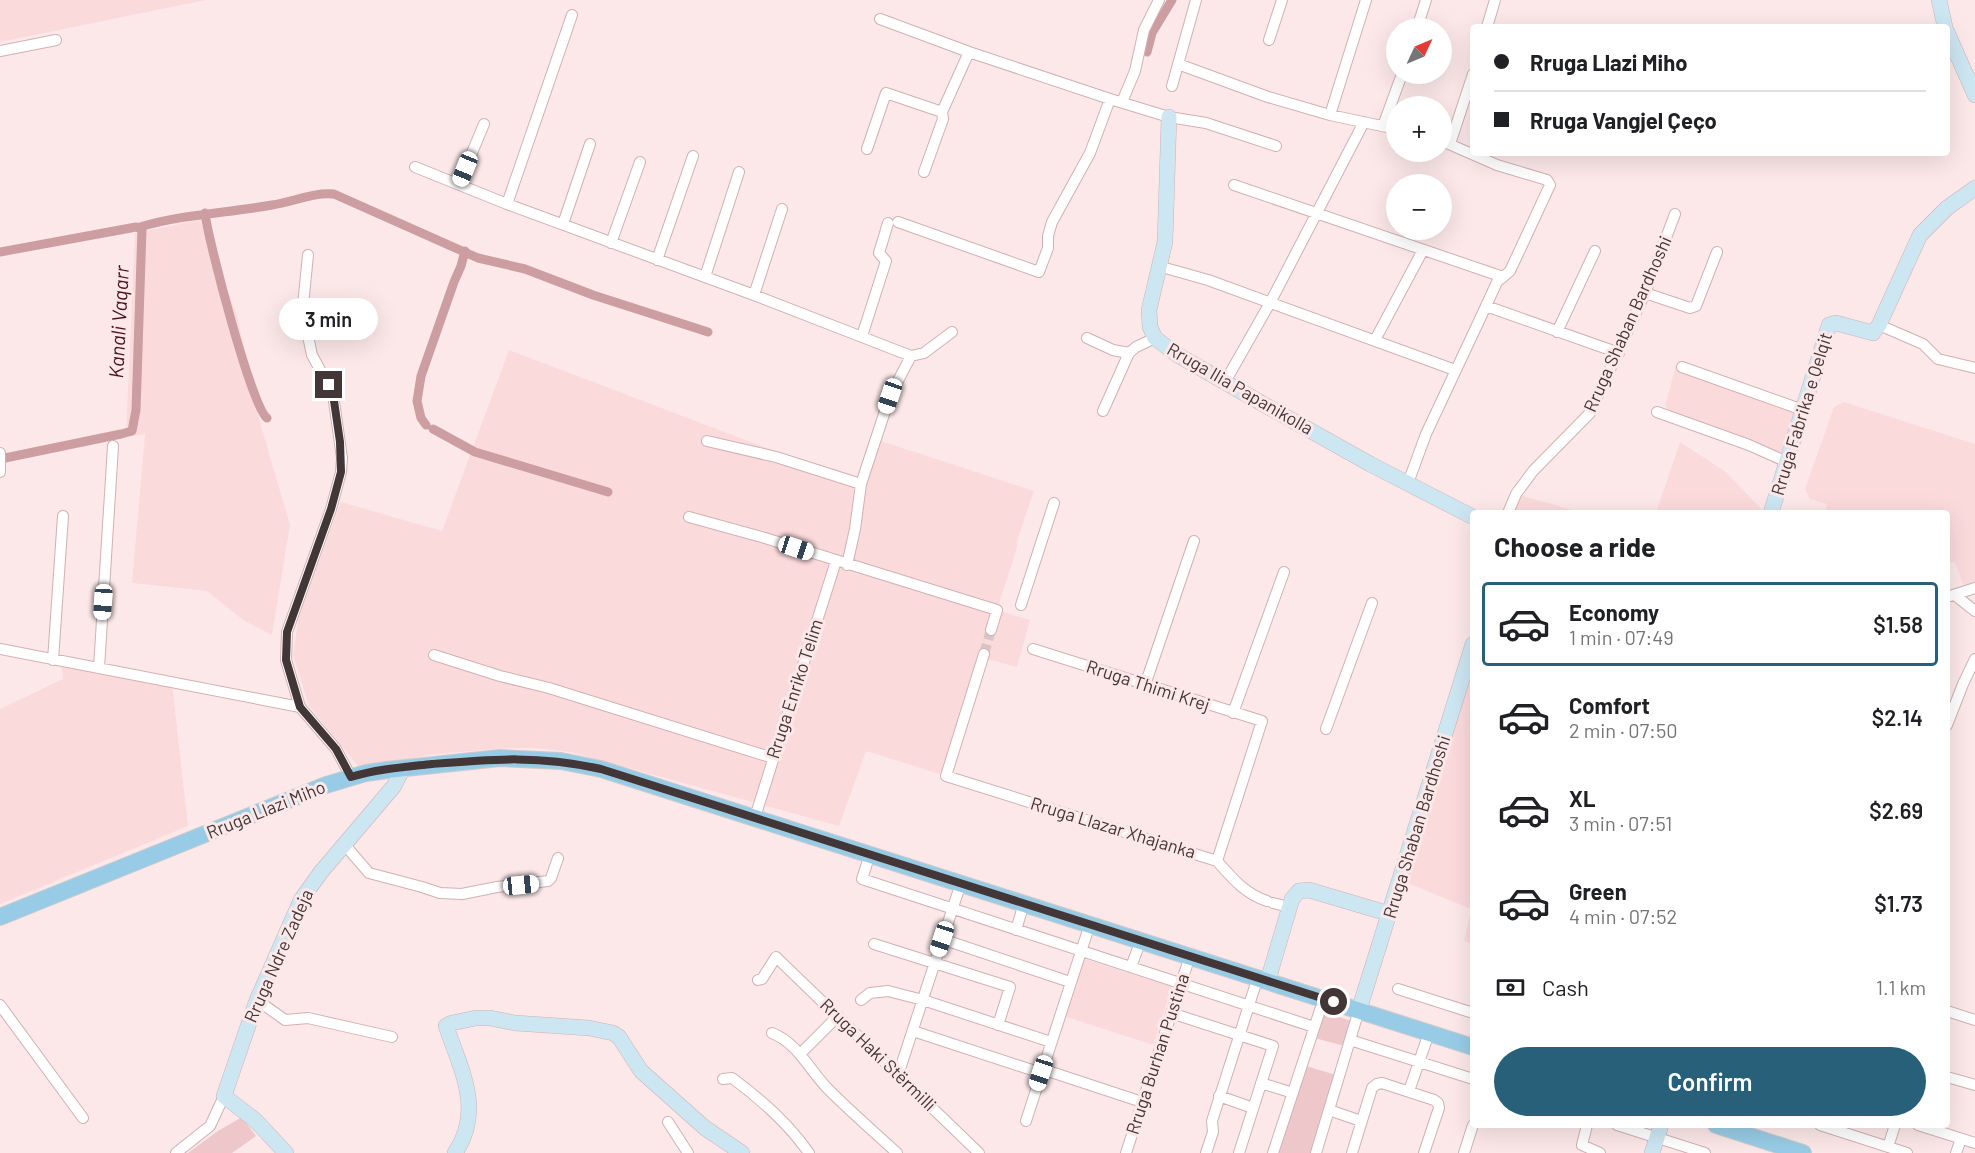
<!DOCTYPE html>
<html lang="en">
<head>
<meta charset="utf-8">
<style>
	:root { --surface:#fff; --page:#f6f6f6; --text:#202124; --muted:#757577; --line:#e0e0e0; --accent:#285f79 }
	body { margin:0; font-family:Barlow,sans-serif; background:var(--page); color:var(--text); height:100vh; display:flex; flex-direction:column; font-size:22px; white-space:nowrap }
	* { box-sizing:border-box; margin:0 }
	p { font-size:20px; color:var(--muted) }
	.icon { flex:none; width:33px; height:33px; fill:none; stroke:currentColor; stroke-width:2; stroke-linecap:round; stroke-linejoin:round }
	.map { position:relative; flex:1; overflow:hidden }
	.side { position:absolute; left:1470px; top:510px; width:480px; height:618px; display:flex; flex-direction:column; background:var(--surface); border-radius:6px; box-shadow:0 6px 24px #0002 }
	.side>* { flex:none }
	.guide { position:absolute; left:1470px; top:24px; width:480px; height:132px; border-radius:6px; box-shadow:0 6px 24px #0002; display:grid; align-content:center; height:132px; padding:0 24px; background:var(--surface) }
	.needle { width:39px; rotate:46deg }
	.fabs { position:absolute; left:1386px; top:18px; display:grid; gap:12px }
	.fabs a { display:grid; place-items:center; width:66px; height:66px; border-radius:50%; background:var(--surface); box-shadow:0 6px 24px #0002; font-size:30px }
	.end { position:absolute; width:27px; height:27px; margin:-14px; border:8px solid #423637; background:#fff; box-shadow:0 0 0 3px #fff }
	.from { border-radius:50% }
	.bubble { position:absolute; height:42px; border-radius:21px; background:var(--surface); box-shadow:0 6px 24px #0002; font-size:20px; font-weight:600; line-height:42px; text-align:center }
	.car { position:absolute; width:18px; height:36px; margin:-18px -9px; border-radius:8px; box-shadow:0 0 4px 2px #0007; background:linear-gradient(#fff 24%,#345 0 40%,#fff 0 76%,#345 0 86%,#fff 0) }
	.guide b { display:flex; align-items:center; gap:21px; height:57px; font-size:22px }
	.guide b+b { border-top:2px solid var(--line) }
	.guide i { width:15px; height:15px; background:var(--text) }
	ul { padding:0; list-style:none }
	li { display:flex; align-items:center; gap:18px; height:84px; margin:0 12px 9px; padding:0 12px; border:3px solid transparent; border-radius:6px }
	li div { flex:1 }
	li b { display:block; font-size:22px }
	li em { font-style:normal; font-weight:600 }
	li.on { border-color:var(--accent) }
	li>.icon { width:54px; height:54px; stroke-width:1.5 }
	h2 { padding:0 24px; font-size:27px; line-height:72px }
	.pay { display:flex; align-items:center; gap:15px; height:66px; padding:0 24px; font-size:22px }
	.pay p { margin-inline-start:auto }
	.cta { display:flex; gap:12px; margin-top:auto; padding:12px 24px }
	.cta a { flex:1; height:69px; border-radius:36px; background:var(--accent); color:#fff; font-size:24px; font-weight:600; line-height:69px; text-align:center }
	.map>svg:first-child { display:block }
</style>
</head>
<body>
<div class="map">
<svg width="1975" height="1153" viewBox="0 0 1975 1153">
	<rect width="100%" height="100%" fill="#fce8e9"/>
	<path fill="#fbdadc" d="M0,0H206L0,42Z
		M200,220L237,315L259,419L290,525L272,635L243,620L207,591L132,583L145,434L126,437L135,233Z
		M509,350L861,484L875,439L1034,491L1017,541V548L997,610L1030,620L1017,667L983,658L946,776L866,751L839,826L571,752L533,748H507L436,754L359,767L309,706L293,655L299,615L341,502L442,531Z
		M1676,365L1803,410L1787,462L1679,420L1665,406Z
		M1844,402L1975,444V588L1966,592L1955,562L1947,563V513H1825L1827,504L1810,499L1805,489L1834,407Z
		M1680,442L1726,472L1765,513H1656Z
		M1516,494L1583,513H1508Z
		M1473,644V944L1464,941L1471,909L1400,880Z
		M61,662L172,683L188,826L0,904V709L63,679Z
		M1082,958L1172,987L1153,1045L1064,1016Z"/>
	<path fill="#edc7ca" d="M1319,1011L1355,1022L1348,1047L1311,1037Z
		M1306,1066L1336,1075L1311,1153H1279Z
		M242,1117L256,1136L232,1153H188L218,1131Z"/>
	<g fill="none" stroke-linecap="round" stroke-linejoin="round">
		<path stroke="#cc9da1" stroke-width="9" d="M1147,52L1152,33L1172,0
			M205,213C208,240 252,408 267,418
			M140,227C183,214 228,213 272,205C293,202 313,192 334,194L478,258L525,269L593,295L708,332
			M0,252L136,227L142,229L136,410L132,431L121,434L5,458
			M426,425L421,418L417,401L421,376L454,282L461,266L465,251
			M433,429L475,452L608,492"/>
		<path stroke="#d7c4c5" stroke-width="10" stroke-dasharray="10 5" stroke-linecap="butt" d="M984,654L991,630"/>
		<g stroke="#d1b1b3" stroke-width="12">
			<path id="street" d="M880,19L969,52L1110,99L1169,117L1206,123L1276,146
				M1487,27L1495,0
				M1417,28L1426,0
				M1269,40L1282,0
				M0,51L56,40
				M1178,64L1268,97L1330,115L1396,129
				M1172,86L1196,0
				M1122,102L1135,71L1144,30L1159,0
				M1330,115L1366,0
				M1383,126L1402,74
				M1450,144L1473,74
				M867,149L886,93L942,112L969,52
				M415,167L507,204L754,295L911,356
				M924,172L943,119L942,112
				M459,184L484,124
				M1234,185L1503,277
				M507,204L572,15
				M898,222L1039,272L1048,248V236L1052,222L1090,153L1110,99
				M563,224L590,144
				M611,243L640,162
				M308,255L303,305L304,317L312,355L333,394L342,458L341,472L331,509L287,632L286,660L300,707L336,749L351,777
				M657,260L693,156
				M1158,266L1208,280L1455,370
				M705,277L739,172
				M1645,293L1690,308L1696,306L1717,252
				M754,295L782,209
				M1486,306L1619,353
				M1879,325L1923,344L1938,359L1975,368
				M1557,332L1595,251
				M862,336L886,261L879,253L888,223
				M1087,338L1113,350L1129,353
				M1375,340L1423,250
				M1682,367L1803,410
				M1225,382L1270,303L1364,122
				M1103,411L1129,353L1136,347L1155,338
				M1657,412L1749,445L1787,462
				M707,441L776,457L861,484
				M0,453V472
				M1408,483L1426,434L1486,306L1497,282L1510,271L1550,185L1547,180L1497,165L1442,141
				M1508,513L1516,494L1533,471L1590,413L1645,293L1675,214
				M689,517L765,538L997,610L991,630
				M847,565L855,529L861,484L890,396L911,356L924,353L952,332
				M1956,596L1975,611
				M1947,597L1975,588
				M1021,605L1054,503
				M0,649L300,707
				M1033,649L1262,721L1217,861
				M984,654L946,776L1217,861C1232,878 1245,894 1267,901
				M434,655L500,676L549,688L773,758
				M53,660L63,516
				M99,668L113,446
				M1145,685L1194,541
				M1233,713L1284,572
				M1947,725L1963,684L1975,659
				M1326,729L1372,603
				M755,817L836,561
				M344,844L369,873L422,887L440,893L462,894L497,887L548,881L551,878L558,858
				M870,854L862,879L1314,1027
				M1273,903L1289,907
				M1016,930L1024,903
				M942,939L1070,982
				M874,944L1010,987L998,1025
				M1131,967L1141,940
				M758,980L762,979L776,957L979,1153
				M1398,989L1473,1013
				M257,1000L285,1020L308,1018L392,1037
				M861,1000L870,993L888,991L923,1000L1051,1042
				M0,1005L83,1118
				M1947,1011L1975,1020
				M1171,1013L1273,1046L1239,1153
				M913,1031L1041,1073
				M772,1033C799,1044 809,1070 828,1089C850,1111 874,1132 897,1153
				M1350,1040L1473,1079
				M801,1053L838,1016
				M1042,1069L1142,1102
				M898,1075L961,883
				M1947,1077L1975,1085
				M723,1079L732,1078C762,1100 788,1123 809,1153
				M1261,1083L1293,1093
				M1409,1091L1429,1033
				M1219,1096L1253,1108
				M1329,1110L1361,1121
				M1026,1121L1090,924
				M668,1122L688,1153
				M1587,1125L1582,1145L1600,1153
				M1617,1125L1705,1153
				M1820,1125L1907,1153
				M1918,1125L1975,1143
				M1888,1147L1895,1125
				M176,1153L210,1126L224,1096
				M1126,1153L1190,956
				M1206,1153L1213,1132L1212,1121L1258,977
				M1273,1153L1324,998
				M1316,1153L1359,1010
				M1352,1153L1372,1088L1377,1084L1382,1083L1434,1100L1438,1103L1439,1108L1424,1153
				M1464,1153L1473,1125
				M1956,1153L1961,1139"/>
		</g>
		<g stroke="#d1b1b3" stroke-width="16">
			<path id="secondary" d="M1939,0L1945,27
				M1947,32L1975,95
				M1169,117L1165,242L1149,310L1150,327L1155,338L1176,354L1263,404L1370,464L1473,517
				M1771,513L1829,325L1836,323L1873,333L1879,325L1920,235L1947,208L1975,188
				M1268,980L1292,899L1299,891L1309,890L1390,914
				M1359,1010L1473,644
				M286,1153L255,1120L224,1096L257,1000L301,900L321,872L394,786L403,768
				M455,1153C484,1110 461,1070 446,1026L452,1023L476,1018H490L515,1023L589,1028L613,1033L619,1037L641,1071L705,1128L742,1153
				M1652,1153L1661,1125"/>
		</g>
		<g stroke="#cecbcb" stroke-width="18">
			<path id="primary" d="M0,917L326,785L366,773L387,770L500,758L561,761L601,769L1473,1047
				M1716,1125L1803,1153"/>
		</g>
		<use href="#street" stroke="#fff" stroke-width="10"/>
		<use href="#secondary" stroke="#cce6f2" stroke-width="15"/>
		<use href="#primary" stroke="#98cce6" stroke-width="16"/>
	</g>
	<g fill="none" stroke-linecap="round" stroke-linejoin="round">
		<path stroke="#423637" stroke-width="8" d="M329,385L333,394L340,442L341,472L331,509L287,632L286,660L300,707L336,749L351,777C377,769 405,767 432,764C493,759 540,755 601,769L1334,1002"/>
	</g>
	<g text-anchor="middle" stroke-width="6" stroke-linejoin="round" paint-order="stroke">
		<g font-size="18" fill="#423637" stroke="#fce8e9">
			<text transform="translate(1628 324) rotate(-66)" y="6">Rruga Shaban Bardhoshi</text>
			<text transform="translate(1240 389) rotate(30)" y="6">Rruga Ilia Papanikolla</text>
			<text transform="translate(1802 414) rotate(-73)" y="6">Rruga Fabrika e Qelqit</text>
			<text transform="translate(1148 686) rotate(18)" y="6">Rruga Thimi Krej</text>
			<text transform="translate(795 689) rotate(-72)" y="6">Rruga Enriko Telim</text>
			<text transform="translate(266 810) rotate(-22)" y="6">Rruga Llazi Miho</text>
			<text transform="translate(1417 827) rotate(-73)" y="6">Rruga Shaban Bardhoshi</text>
			<text transform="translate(1113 828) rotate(17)" y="6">Rruga Llazar Xhajanka</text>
			<text transform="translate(279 956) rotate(-66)" y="6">Rruga Ndre Zadeja</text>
			<text transform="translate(1158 1054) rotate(-72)" y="6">Rruga Burhan Pustina</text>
			<text transform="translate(878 1055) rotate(44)" y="6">Rruga Haki Stërmilli</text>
		</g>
		<g font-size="20" font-style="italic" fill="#4b111d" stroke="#fce8e9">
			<text transform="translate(119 322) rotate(-87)" y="7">Kanali Vaqarr</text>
		</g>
	</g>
</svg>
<div class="fabs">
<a><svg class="needle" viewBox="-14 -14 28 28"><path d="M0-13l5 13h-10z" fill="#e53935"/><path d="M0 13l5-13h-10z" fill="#757577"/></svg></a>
<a>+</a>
<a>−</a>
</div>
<i class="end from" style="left:1334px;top:1002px"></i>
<i class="end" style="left:329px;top:385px"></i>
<div class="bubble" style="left:279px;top:298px;width:99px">3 min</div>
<i class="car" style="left:465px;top:169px;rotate:202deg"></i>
<i class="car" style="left:890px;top:396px;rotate:199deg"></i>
<i class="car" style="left:796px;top:548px;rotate:108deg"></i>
<i class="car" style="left:103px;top:602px;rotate:184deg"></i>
<i class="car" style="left:521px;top:885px;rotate:84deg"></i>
<i class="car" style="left:942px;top:939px;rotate:198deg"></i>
<i class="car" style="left:1041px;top:1073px;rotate:198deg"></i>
<div class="guide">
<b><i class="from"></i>Rruga Llazi Miho</b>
<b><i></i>Rruga Vangjel Çeço</b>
</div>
<section class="side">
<h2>Choose a ride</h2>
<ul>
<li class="on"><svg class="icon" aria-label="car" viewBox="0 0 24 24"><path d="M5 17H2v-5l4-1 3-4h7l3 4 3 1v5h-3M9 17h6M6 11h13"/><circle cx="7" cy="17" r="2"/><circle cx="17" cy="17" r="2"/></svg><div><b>Economy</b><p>1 min · 07:49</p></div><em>$1.58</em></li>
<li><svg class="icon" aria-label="car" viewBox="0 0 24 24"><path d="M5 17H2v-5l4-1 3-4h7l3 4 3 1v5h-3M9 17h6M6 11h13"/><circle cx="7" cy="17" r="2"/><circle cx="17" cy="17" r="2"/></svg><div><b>Comfort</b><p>2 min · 07:50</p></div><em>$2.14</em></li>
<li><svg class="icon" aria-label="car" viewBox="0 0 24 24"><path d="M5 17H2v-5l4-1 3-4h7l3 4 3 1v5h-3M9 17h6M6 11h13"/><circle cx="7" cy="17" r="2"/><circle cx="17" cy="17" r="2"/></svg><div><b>XL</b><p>3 min · 07:51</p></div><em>$2.69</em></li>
<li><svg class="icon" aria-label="car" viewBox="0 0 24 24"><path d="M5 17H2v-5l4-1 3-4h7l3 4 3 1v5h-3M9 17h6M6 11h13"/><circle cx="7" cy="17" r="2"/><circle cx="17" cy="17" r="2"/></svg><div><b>Green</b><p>4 min · 07:52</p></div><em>$1.73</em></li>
</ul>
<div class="pay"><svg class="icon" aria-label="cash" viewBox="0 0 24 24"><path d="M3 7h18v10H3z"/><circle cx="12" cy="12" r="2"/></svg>Cash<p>1.1 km</p></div>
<div class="cta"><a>Confirm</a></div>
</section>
</div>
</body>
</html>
